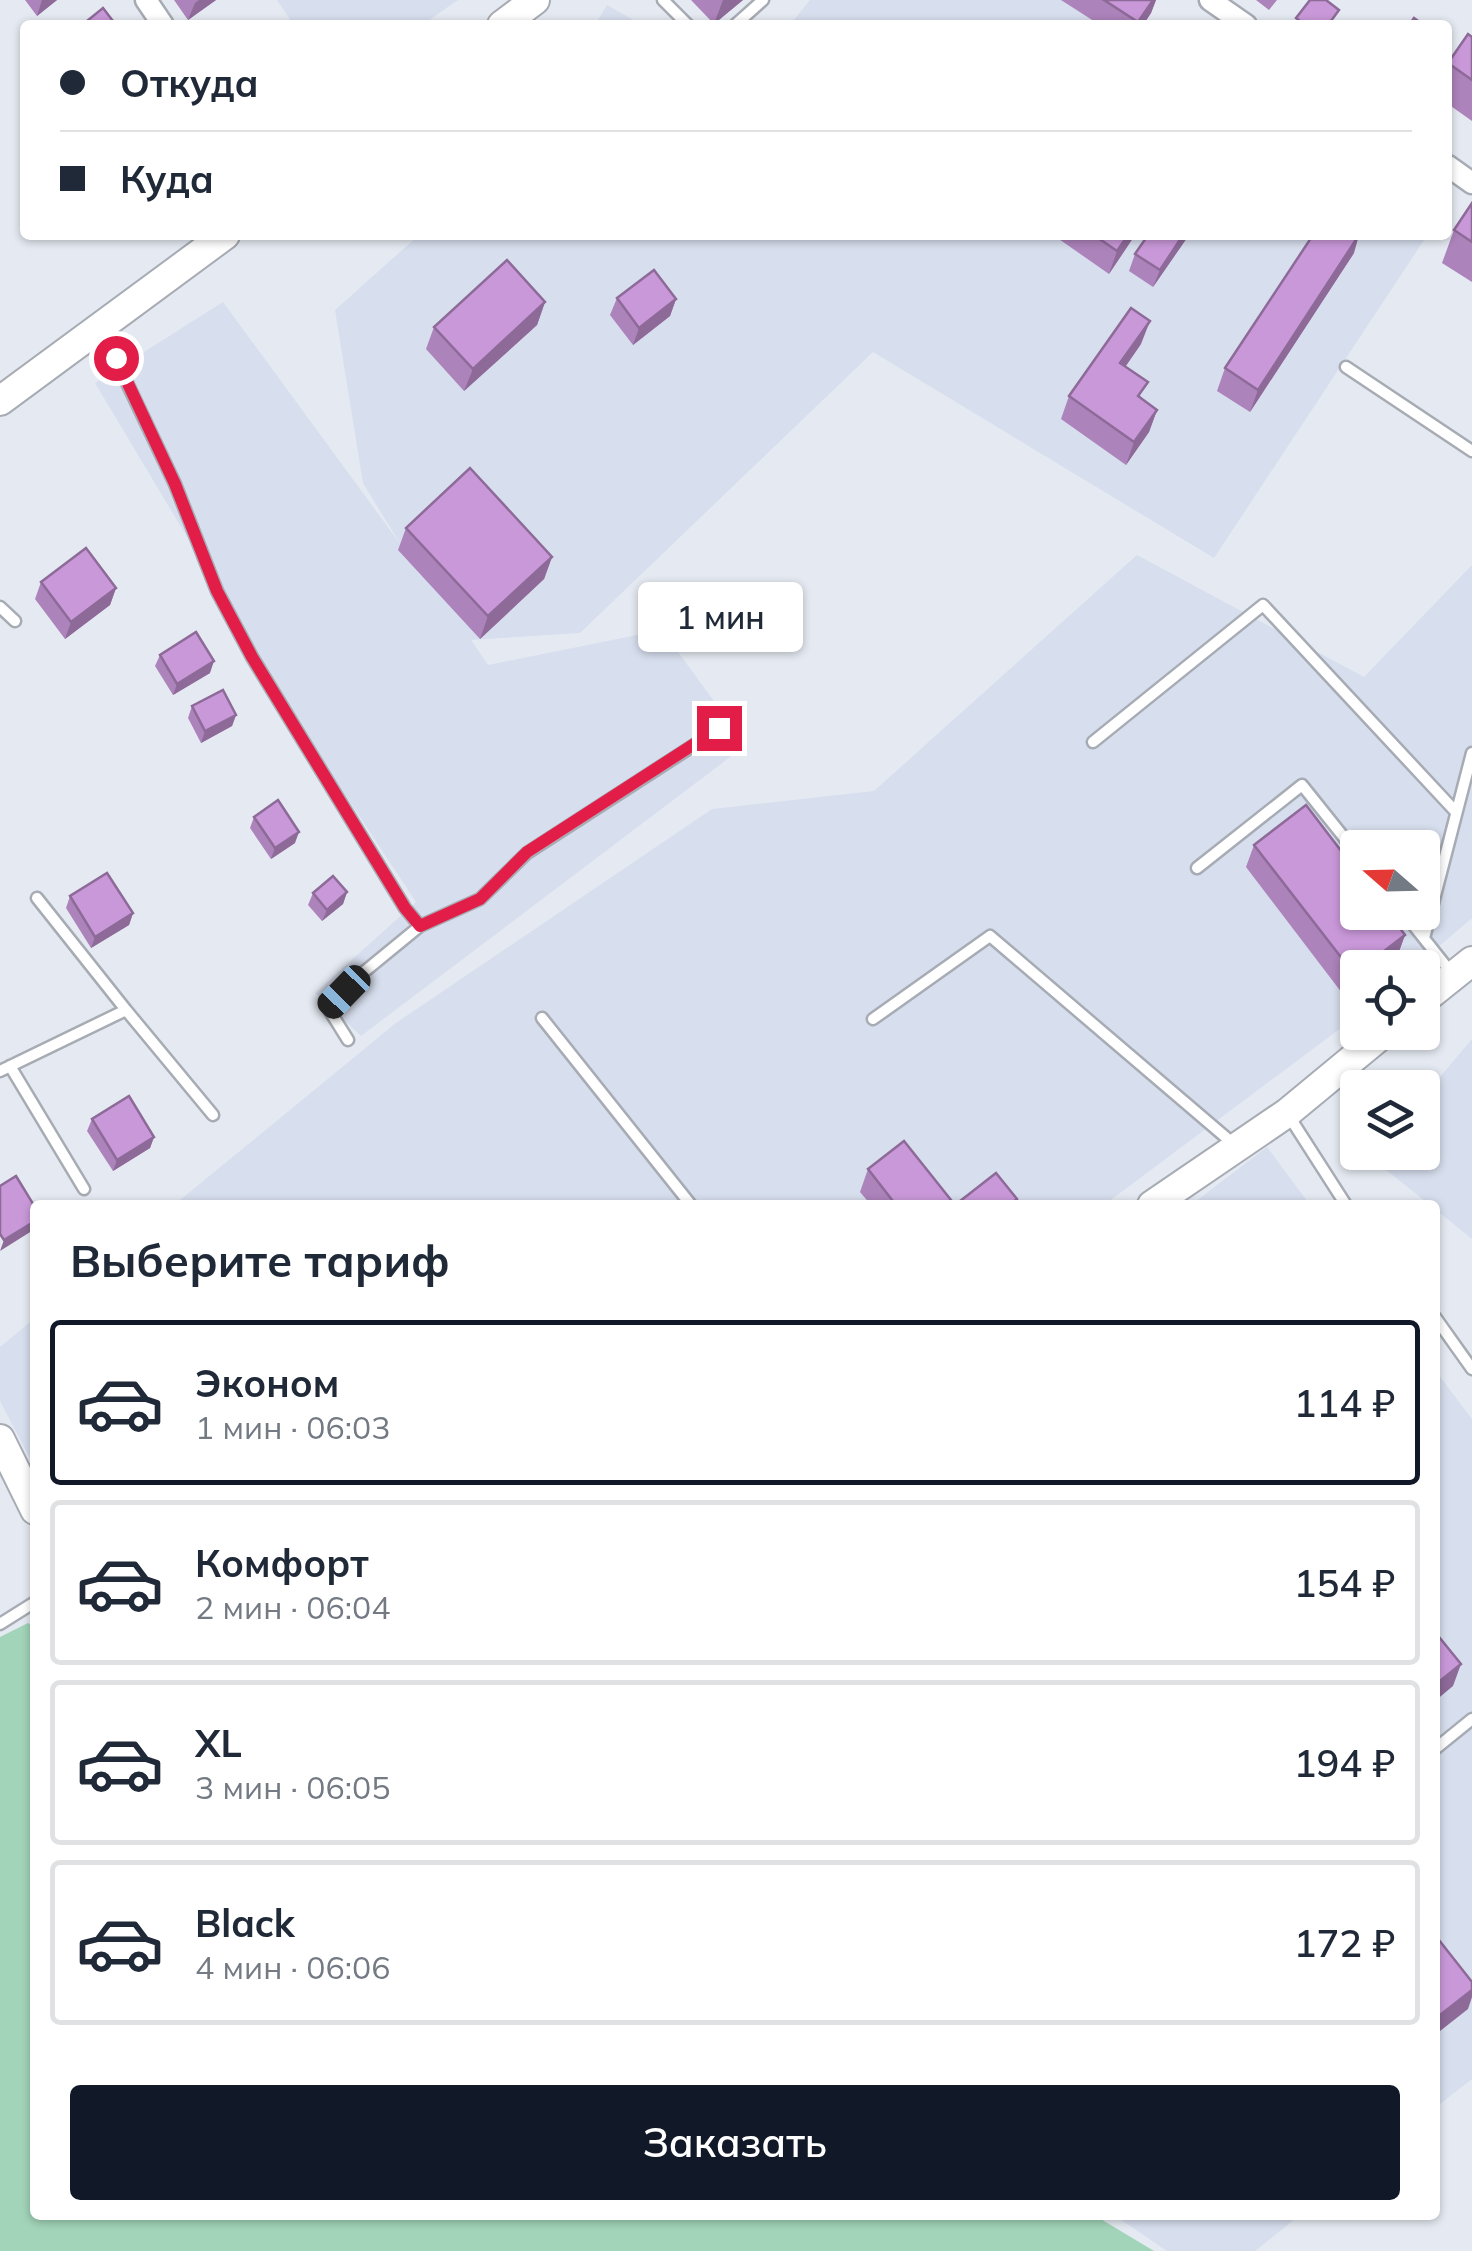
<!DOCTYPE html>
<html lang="ru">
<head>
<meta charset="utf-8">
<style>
	:root { --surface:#fff; --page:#f6f6f7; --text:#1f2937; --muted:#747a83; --line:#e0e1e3; --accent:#111827 }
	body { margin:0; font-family:Mulish,sans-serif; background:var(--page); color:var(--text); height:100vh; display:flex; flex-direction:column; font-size:38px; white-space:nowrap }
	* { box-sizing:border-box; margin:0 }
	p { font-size:32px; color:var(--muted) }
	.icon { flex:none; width:55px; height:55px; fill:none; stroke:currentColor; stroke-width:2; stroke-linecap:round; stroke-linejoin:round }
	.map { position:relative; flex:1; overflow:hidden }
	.sheet { position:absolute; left:30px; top:1200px; width:1410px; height:1020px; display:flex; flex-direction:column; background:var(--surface); border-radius:10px; box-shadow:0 2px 8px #0004 }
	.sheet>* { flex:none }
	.banner { position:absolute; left:20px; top:20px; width:1432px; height:220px; border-radius:10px; box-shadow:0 2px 8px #0004; display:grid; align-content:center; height:220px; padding:0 40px; background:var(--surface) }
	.needle { width:65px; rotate:290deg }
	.fabs { position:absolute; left:1340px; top:830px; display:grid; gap:20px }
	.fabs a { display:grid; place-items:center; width:100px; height:100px; border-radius:10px; background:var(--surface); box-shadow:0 2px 8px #0004; font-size:50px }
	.end { position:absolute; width:45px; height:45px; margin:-22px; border:12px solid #e11d48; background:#fff; box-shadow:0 0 0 5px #fff }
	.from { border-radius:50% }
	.bubble { position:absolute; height:70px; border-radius:10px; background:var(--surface); box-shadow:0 2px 8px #0004; font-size:32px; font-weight:600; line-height:70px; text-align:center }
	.car { position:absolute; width:30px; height:60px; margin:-30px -15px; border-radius:12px; box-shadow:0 0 8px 2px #0007; background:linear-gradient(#222 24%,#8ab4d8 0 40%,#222 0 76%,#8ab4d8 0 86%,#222 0) }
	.banner b { display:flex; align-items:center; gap:35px; height:95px; font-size:38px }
	.banner b+b { border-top:2px solid var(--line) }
	.banner i { width:25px; height:25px; background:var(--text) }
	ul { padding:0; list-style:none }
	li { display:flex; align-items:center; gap:30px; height:165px; margin:0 20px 15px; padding:0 20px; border:5px solid var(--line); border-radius:10px }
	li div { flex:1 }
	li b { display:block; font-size:38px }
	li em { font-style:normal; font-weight:600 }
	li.selected { border-color:var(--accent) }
	li>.icon { width:90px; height:90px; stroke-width:1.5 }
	h2 { padding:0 40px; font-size:45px; line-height:120px }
	.button { display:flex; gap:20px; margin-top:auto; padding:20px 40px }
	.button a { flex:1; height:115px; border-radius:10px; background:var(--accent); color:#fff; font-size:40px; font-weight:600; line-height:115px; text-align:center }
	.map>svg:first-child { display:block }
</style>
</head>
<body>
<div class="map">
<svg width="1472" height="2251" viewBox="0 0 1472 2251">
	<rect width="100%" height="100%" fill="#e5eaf2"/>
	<path fill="#d7deed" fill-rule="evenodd" d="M277,0H458L422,25H294Z
		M810,0H1069L1106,25H790Z
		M607,5L642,25H595Z
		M419,235H1423L1426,237L1214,558L873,352L580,633L471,640L488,665L662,630L746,745L361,1036L315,993L416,902L303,731L95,383L223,302L401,545L363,483L335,310Z
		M1137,555L1364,677L1472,565V918L1415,967L1358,968L1357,1016L1104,1205H174L396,1023L712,809L874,791ZM1358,848H1422V912H1358Z
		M1472,1039V1239L1435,1209V1205H1430L1371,1158L1376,1153L1422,1152L1423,1097Z
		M1267,1147L1310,1205H1191Z
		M35,1318V1468L0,1401V1347Z
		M1435,1370L1472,1419V2079L1435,2108Z
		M1114,2215H1300L1255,2251H1167Z"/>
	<path fill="#a1d4b8" d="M28,1623L35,1628V2215H1094L1154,2251H0V1637Z"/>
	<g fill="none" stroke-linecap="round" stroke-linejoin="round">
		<g stroke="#a7abb3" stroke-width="15">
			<path id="lane" d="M663,0L688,25
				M735,25L763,0
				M101,328L175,484L217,591L252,657L405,908L420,926L359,976L328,1008L348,1040
				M1346,367L1472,451
				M0,607L15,621
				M1093,742L1263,605L1456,812
				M1197,868L1302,785L1358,855
				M1403,912L1453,975
				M420,926L480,899L527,853L719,729
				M1424,938L1472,753
				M126,1010L213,1115
				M542,1018L691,1205
				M873,1019L990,936L1236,1146
				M10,1066L84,1189
				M0,1071L126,1010L37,898
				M1287,1113L1346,1205
				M1435,1317L1472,1369
				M0,1624L35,1602
				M1435,1749L1472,1719"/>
		</g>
		<g stroke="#a7abb3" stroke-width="25">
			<path id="street" d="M146,0L163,25
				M1210,0L1246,25
				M1448,166L1472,183"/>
		</g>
		<g stroke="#a7abb3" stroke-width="32">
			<path id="secondary" d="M502,25L535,0
				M0,401L225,235
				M1422,1001L1472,961
				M1152,1205L1287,1113L1385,1032
				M0,1439L35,1510"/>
		</g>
		<use href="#lane" stroke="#fff" stroke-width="10"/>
		<use href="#street" stroke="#fff" stroke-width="20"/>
		<use href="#secondary" stroke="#fff" stroke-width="28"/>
	</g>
	<path fill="#ad83bb" d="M25,0H57L37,16Z
		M174,0H216L188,20Z
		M691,0H743L714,24Z
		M1061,0H1156L1151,13L1143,25H1100Z
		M1256,0H1277L1269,10Z
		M1472,37V121L1448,104V64Z
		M1472,203V282L1442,263L1454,230Z
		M1057,235H1135L1109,274L1056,237Z
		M1189,235L1153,287L1129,271L1135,254Z
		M1354,253L1250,412L1217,391L1225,368Z
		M617,298L676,299L670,316L633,345L610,315Z
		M545,302L537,325L464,391L426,349L434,327Z
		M1141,344L1125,367L1142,399L1157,410L1149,432L1126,465L1061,419L1069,396Z
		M406,528L552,557L544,579L480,639L398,550Z
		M41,582L116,588L110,605L65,639L35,599Z
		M160,655L210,673L173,695L155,666Z
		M192,706L236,715L232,726L201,743L188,718Z
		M254,817L295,843L271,859L250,828Z
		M1254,845L1405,935L1397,957L1358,968V987L1345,997L1246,867Z
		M347,892L343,904L322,921L308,905L313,893Z
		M70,896L133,913L129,925L91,948L66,908Z
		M92,1119L154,1137L150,1148L113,1171L87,1131Z
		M868,1169L955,1205L1017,1199L1015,1205H871L860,1192Z"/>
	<path fill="#8d6a98" d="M42,0H57L37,16Z
		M199,0H216L188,20L195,3Z
		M723,0H743L714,24Z
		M1153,0H1156L1151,13L1143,25H1137Z
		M1128,235H1135L1109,274L1117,251Z
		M1183,235H1189L1153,287L1160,270Z
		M1359,235L1354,253L1250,412L1258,390Z
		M676,299L670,316L633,345L639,328Z
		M545,302L537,325L464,391L473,369Z
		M1150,321L1141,344L1112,386L1120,363Z
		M1157,410L1149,432L1126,465L1134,442Z
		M552,557L544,579L480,639L488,616Z
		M116,588L110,605L65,639L71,622Z
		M214,661L210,673L173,695L177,684Z
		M236,715L232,726L201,743L205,731Z
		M299,832L295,843L271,859L275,848Z
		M347,892L343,904L322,921L327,910Z
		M133,913L129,925L91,948L95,937Z
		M1405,935L1397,957L1384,968H1362Z
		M1358,971V987L1345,997L1354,974Z
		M154,1137L150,1148L113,1171L117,1160Z
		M35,1221V1229L0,1251L4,1240Z
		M1461,1664L1453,1686L1435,1701V1685Z
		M1472,1990V1997L1468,2009L1435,2035V2019Z"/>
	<path fill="#c998d9" stroke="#8d6a98" stroke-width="2.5" d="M1104,0H1153L1138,22Z
		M1310,0H1326L1339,10L1328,25H1305L1296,18Z
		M103,8L116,25H82Z
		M1414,18L1424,25H1409Z
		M1468,34L1472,37V80L1448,63Z
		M1472,203V242L1454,230Z
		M1094,235H1128L1117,251Z
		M1148,235H1183L1160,270L1135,254Z
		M1313,235H1359L1258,390L1225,368Z
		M507,260L545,302L473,369L434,327Z
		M654,270L676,299L639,328L617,298Z
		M1131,308L1150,321L1120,363L1148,382L1138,396L1157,410L1134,442L1069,396Z
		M470,468L552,557L488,616L406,528Z
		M86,548L116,588L71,622L41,582Z
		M196,632L214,661L177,684L160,655Z
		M223,690L236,715L205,731L192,706Z
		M278,800L299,832L275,848L254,817Z
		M1306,805L1358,873V912H1388L1405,935L1362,968H1358V971L1354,974L1254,845Z
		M107,873L133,913L95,937L70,896Z
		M333,876L347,892L327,910L313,893Z
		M129,1096L154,1137L117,1160L92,1119Z
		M904,1141L955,1205L996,1173L1017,1199L1009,1205H896L868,1169Z
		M16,1176L35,1207V1221L4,1240L0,1234V1186Z
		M1435,1632L1461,1664L1435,1685Z
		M1435,1935L1472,1982V1990L1435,2019Z"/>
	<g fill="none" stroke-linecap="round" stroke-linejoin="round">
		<path stroke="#e11d48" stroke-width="12" d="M116,358L175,484L217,591L252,657L405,908L420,926L480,899L527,852L719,728"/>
	</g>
</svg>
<div class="fabs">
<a><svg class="needle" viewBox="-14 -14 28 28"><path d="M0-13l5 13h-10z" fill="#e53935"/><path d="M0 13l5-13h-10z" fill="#747a83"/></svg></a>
<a><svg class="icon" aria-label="locate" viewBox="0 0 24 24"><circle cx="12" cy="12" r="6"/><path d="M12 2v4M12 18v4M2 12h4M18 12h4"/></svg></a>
<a><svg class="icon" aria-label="layers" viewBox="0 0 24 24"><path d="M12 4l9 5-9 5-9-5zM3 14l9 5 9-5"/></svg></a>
</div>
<i class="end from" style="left:116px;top:358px"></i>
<i class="end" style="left:719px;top:728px"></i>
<div class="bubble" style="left:638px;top:582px;width:165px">1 мин</div>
<i class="car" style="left:344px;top:992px;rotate:224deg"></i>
<div class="banner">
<b><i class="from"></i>Откуда</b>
<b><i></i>Куда</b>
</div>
<section class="sheet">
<h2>Выберите тариф</h2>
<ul>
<li class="selected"><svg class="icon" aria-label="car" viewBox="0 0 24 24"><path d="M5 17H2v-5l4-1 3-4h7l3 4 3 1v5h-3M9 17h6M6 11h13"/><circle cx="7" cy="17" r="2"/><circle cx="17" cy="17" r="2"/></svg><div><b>Эконом</b><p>1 мин · 06:03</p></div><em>114 ₽</em></li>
<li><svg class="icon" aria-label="car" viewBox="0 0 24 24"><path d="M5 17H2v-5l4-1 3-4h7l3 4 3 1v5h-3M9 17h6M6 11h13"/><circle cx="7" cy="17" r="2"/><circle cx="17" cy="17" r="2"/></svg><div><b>Комфорт</b><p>2 мин · 06:04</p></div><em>154 ₽</em></li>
<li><svg class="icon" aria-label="car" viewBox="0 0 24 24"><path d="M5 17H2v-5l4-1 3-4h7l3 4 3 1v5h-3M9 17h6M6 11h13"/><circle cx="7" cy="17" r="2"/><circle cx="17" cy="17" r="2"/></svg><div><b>XL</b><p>3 мин · 06:05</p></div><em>194 ₽</em></li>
<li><svg class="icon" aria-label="car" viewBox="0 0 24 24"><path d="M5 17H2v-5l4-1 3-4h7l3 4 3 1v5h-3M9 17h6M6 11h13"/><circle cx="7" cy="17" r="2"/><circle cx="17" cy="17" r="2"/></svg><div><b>Black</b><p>4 мин · 06:06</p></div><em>172 ₽</em></li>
</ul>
<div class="button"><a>Заказать</a></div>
</section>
</div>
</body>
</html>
